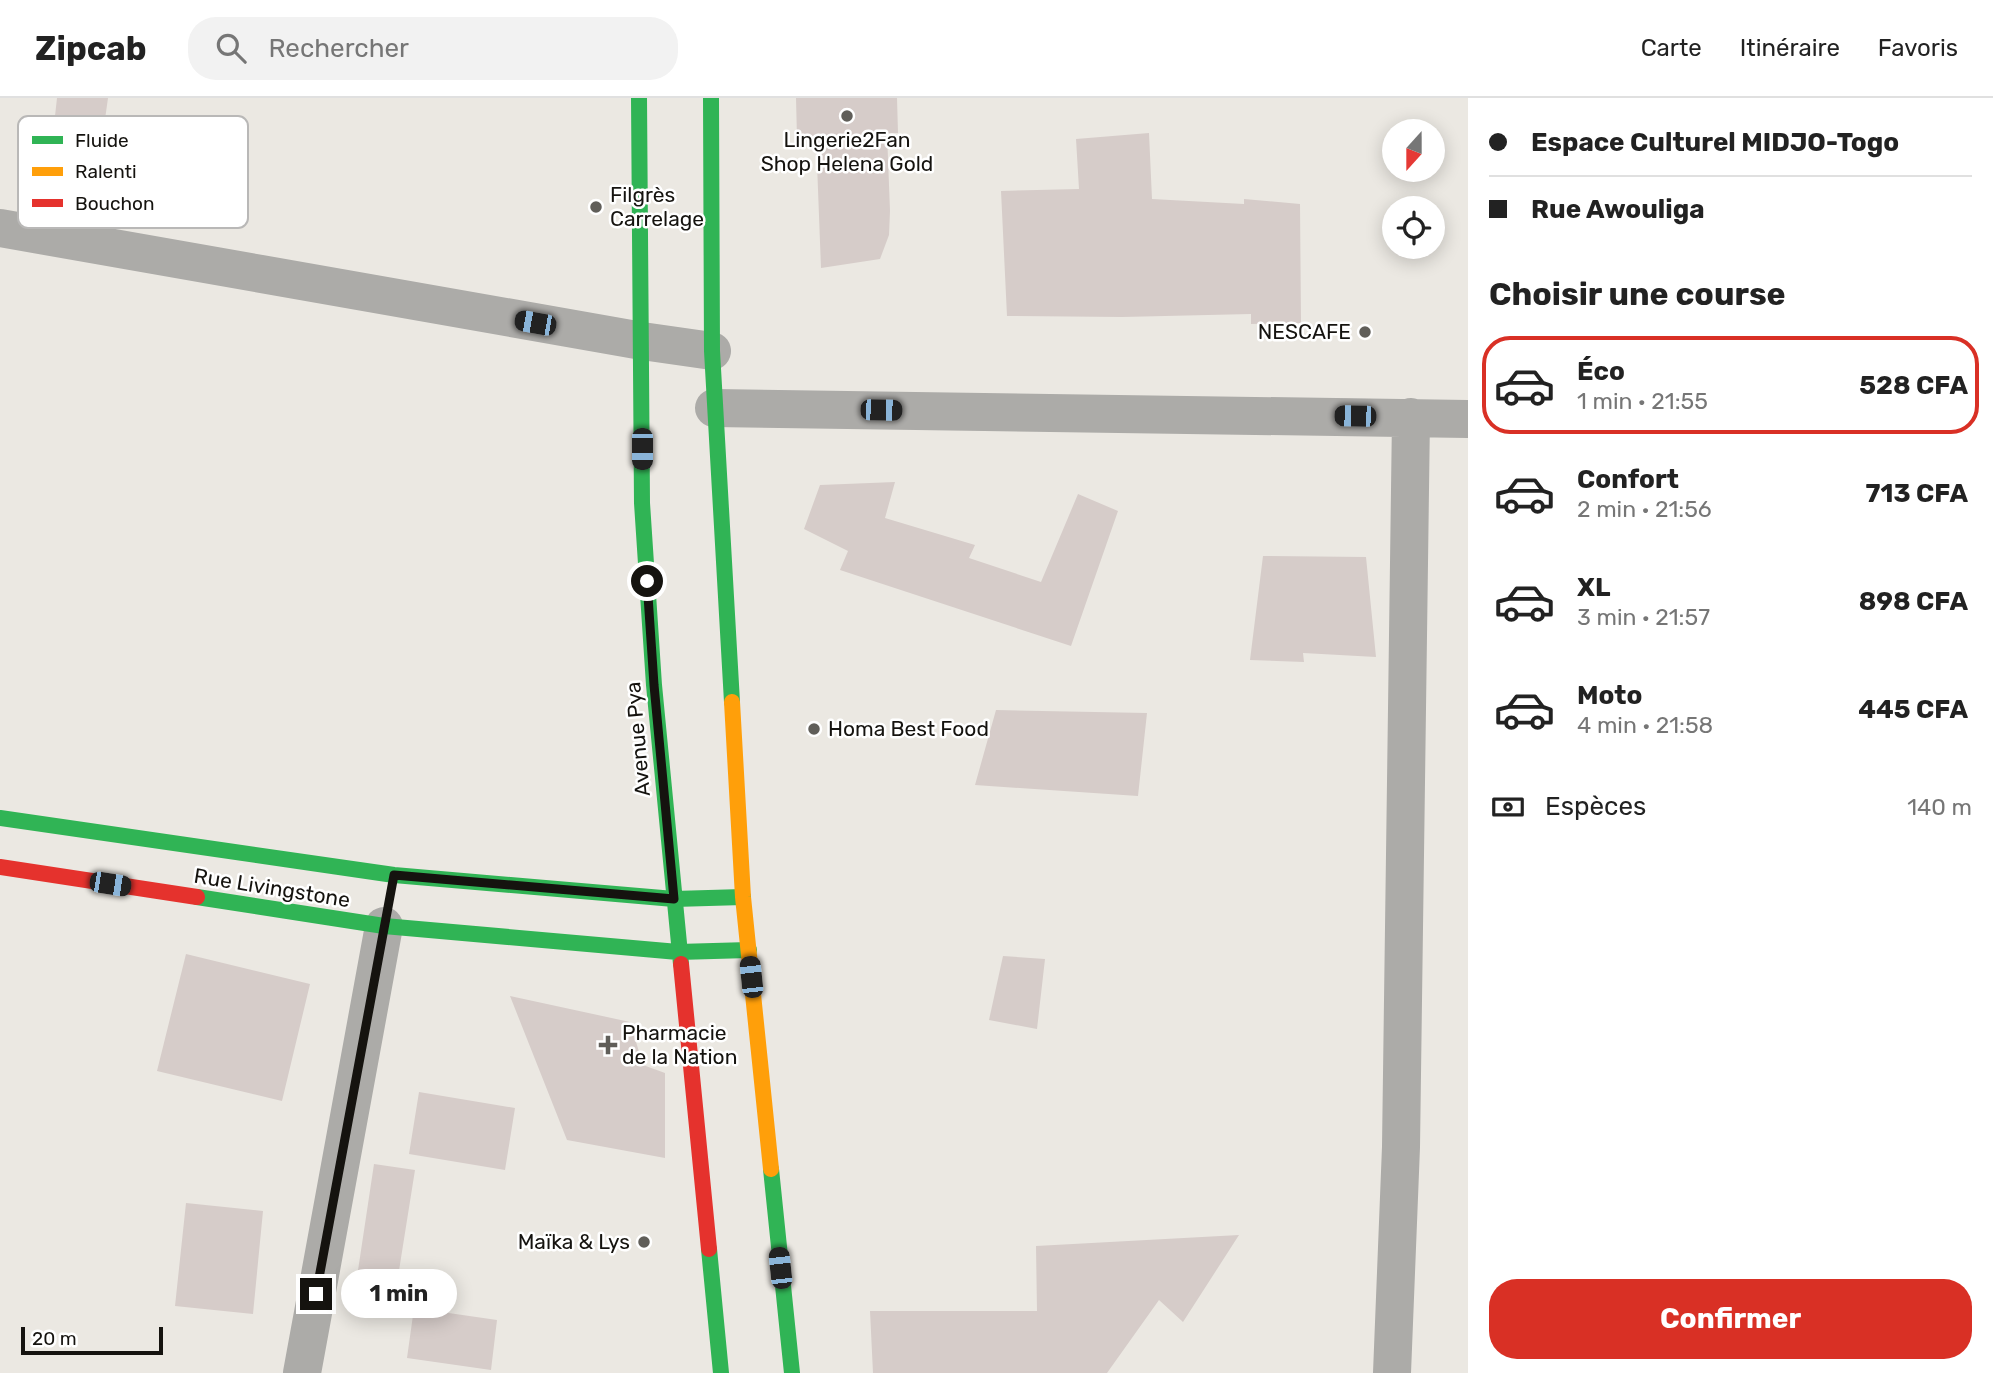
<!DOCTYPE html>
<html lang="fr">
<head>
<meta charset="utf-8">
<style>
	:root { --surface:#fff; --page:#f2f2f2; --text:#222; --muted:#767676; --line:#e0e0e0; --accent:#d93025 }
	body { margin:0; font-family:Rubik,sans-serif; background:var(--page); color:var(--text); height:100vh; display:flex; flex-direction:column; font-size:26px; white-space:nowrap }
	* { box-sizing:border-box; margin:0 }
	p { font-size:23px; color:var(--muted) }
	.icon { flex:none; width:38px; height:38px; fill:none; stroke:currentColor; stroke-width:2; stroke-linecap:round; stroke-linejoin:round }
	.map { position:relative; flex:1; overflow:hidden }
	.sheet { display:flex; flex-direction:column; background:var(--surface); width:525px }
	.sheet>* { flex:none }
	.banner { display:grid; align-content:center; height:154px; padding:0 21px; background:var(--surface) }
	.needle { width:46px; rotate:201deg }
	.tools { position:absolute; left:1382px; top:21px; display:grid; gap:14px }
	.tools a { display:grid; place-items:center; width:63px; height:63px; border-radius:50%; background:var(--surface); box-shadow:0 4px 18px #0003; font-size:35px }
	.scale { position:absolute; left:21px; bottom:18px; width:142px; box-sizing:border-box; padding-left:7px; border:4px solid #15130f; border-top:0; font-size:19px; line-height:24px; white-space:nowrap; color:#15130f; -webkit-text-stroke:5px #fff; paint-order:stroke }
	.end { position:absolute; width:32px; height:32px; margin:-16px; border:9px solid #15130f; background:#fff; box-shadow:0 0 0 4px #fff }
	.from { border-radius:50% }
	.bubble { position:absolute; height:49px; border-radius:24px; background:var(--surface); box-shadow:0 4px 18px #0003; font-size:23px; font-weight:700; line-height:49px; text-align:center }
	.car { position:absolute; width:21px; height:42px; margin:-21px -10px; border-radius:9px; box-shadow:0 0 5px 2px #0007; background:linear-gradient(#222 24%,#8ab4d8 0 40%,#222 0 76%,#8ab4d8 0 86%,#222 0) }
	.banner b { display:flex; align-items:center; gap:24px; height:66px; font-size:26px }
	.banner b+b { border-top:2px solid var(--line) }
	.banner i { width:18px; height:18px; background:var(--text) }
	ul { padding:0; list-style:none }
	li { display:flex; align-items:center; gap:21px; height:98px; margin:0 14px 10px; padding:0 7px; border:4px solid transparent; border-radius:28px }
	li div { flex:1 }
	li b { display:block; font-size:26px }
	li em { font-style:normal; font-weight:700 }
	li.on { border-color:var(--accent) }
	li>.icon { width:63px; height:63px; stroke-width:1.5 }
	h2 { padding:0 21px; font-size:32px; line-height:84px }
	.pay { display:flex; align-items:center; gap:18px; height:77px; padding:0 21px; font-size:26px }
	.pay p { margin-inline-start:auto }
	.primary-button { display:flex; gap:14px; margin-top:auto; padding:14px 21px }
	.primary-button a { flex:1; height:80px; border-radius:28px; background:var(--accent); color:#fff; font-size:28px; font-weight:700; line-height:80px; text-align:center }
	header { display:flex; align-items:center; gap:42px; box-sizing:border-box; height:98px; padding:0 35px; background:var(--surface); border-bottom:2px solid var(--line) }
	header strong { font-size:33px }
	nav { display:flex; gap:38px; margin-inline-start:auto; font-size:24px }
	.search { width:490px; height:63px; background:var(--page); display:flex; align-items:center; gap:18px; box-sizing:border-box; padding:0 24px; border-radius:28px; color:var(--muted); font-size:26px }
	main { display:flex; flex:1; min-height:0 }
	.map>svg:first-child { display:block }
</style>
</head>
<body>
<header>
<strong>Zipcab</strong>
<div class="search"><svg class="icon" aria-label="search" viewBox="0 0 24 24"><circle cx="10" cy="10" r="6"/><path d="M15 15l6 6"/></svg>Rechercher</div>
<nav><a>Carte</a><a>Itinéraire</a><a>Favoris</a></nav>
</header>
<main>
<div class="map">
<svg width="1468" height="1275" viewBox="0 0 1468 1275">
	<rect width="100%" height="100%" fill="#ebe8e2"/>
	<path fill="#d6ccc9" d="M57,0H108L96,85L48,81Z
		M796,0H897L898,35H887L890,113L889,137L880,161L821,170L816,39L797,40Z
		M1149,35L1152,101L1244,106V101L1300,106L1301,225L1251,226V216L1122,219L1007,218L1001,93L1079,91L1076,41Z
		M895,384L885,420L975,447L969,460L1041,484L1078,396L1118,413L1071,548L840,472L848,453L804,431L820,387Z
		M1263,458L1366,459L1376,559L1303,555L1304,564L1250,562Z
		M996,612L1147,615L1138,698L975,687Z
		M186,856L310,886L282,1003L157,973Z
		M1003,858L1045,861L1037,931L989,922Z
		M510,898L630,924L643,967L665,975V1060L567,1042Z
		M419,994L515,1010L505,1072L409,1056Z
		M374,1066L415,1072L397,1185L357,1179Z
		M186,1105L263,1113L253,1216L175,1208Z
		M1239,1137L1183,1224L1159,1202L1107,1275H873L870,1213H1037L1036,1148Z
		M414,1210L497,1222L491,1272L407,1260Z"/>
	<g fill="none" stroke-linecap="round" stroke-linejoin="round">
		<path stroke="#acaba8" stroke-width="38" d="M0,130L642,243L712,253
			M714,310L1468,321
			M302,1275L384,828
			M1392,1275L1401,1049L1411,319"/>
		<path stroke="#30b455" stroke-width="16" d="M639,0L642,405L654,587L681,866
			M711,0L712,253L732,604
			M0,720L394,777L674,801L743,799
			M197,799L384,828L678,854L749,852
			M771,1071L792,1275
			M709,1151L721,1275"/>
		<path stroke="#ff9f0a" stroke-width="16" d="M732,604L743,799L771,1071"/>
		<path stroke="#e5322d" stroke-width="16" d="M0,769L197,799
			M681,866L709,1151"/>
	</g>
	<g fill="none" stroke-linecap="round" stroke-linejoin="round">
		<path stroke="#15130f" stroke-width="9" d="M316,1196L394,777L674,801L654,587L647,483"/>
	</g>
	<g fill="#605e59" stroke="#fff" stroke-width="2.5">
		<circle cx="847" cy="18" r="7"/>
		<circle cx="596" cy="109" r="7"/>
		<circle cx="1365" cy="234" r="7"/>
		<circle cx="814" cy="631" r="7"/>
		<path d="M604.5 936.5h7v7h7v7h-7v7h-7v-7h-7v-7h7z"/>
		<circle cx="644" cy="1144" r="7"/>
	</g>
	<g text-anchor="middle" stroke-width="5" stroke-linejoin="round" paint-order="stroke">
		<g font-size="21" fill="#15130f" stroke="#fff" text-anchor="start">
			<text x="847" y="49" text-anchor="middle">Lingerie2Fan<tspan x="847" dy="24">Shop Helena Gold</tspan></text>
			<text x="610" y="104">Filgrès<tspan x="610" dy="24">Carrelage</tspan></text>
			<text x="1351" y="241" text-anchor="end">NESCAFE</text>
			<text x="828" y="638">Homa Best Food</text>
			<text x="622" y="942">Pharmacie<tspan x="622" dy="24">de la Nation</tspan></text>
			<text x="630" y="1151" text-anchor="end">Maïka &amp; Lys</text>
		</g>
		<g font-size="21" fill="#15130f" stroke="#fff">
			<text transform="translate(638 641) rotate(-95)" y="7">Avenue Pya</text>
			<text transform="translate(272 790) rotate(9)" y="7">Rue Livingstone</text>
		</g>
	</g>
	<rect x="18" y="18" width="230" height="112" rx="10" fill="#fff" stroke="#b9b8b7" stroke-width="2"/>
	<rect x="32" y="38" width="31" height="8" fill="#30b455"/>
	<rect x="32" y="69" width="31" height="9" fill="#ff9f0a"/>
	<rect x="32" y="101" width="31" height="8" fill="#e5322d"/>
	<g font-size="19" fill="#15130f">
		<text x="75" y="49">Fluide</text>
		<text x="75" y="80">Ralenti</text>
		<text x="75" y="112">Bouchon</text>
	</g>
</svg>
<div class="tools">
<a><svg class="needle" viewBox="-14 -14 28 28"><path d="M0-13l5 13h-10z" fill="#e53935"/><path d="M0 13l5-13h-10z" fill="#767676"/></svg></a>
<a><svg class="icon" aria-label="locate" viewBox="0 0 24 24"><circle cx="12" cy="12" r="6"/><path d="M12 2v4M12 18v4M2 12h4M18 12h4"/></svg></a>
</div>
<div class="scale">20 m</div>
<i class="end from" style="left:647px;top:483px"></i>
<i class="end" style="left:316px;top:1196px"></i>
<div class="bubble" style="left:341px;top:1171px;width:116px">1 min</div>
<i class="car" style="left:535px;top:225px;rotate:280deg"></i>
<i class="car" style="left:881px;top:312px;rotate:91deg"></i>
<i class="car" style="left:1355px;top:318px;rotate:271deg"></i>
<i class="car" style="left:642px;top:351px;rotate:180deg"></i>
<i class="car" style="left:110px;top:786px;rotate:99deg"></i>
<i class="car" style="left:751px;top:879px;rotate:354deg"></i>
<i class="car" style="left:780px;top:1170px;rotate:354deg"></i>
</div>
<section class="sheet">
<div class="banner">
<b><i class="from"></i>Espace Culturel MIDJO-Togo</b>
<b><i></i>Rue Awouliga</b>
</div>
<h2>Choisir une course</h2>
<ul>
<li class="on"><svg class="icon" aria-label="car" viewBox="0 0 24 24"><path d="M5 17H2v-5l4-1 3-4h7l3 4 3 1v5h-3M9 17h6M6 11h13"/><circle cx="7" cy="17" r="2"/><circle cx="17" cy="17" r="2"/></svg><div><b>Éco</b><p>1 min · 21:55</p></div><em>528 CFA</em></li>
<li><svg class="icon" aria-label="car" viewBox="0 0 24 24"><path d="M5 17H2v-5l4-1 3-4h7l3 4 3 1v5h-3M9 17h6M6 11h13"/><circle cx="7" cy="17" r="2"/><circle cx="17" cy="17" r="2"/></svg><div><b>Confort</b><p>2 min · 21:56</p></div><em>713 CFA</em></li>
<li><svg class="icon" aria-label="car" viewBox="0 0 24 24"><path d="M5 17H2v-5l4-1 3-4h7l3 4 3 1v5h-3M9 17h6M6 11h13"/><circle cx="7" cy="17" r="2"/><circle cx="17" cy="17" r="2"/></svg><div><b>XL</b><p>3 min · 21:57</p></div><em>898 CFA</em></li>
<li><svg class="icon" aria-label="car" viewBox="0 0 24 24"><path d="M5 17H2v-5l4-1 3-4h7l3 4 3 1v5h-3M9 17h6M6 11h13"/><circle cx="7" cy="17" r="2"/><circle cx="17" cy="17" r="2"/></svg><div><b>Moto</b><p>4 min · 21:58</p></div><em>445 CFA</em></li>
</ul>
<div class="pay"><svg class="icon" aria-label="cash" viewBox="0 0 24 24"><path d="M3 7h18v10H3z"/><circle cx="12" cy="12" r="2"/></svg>Espèces<p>140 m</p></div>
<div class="primary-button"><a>Confirmer</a></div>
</section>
</main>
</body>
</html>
